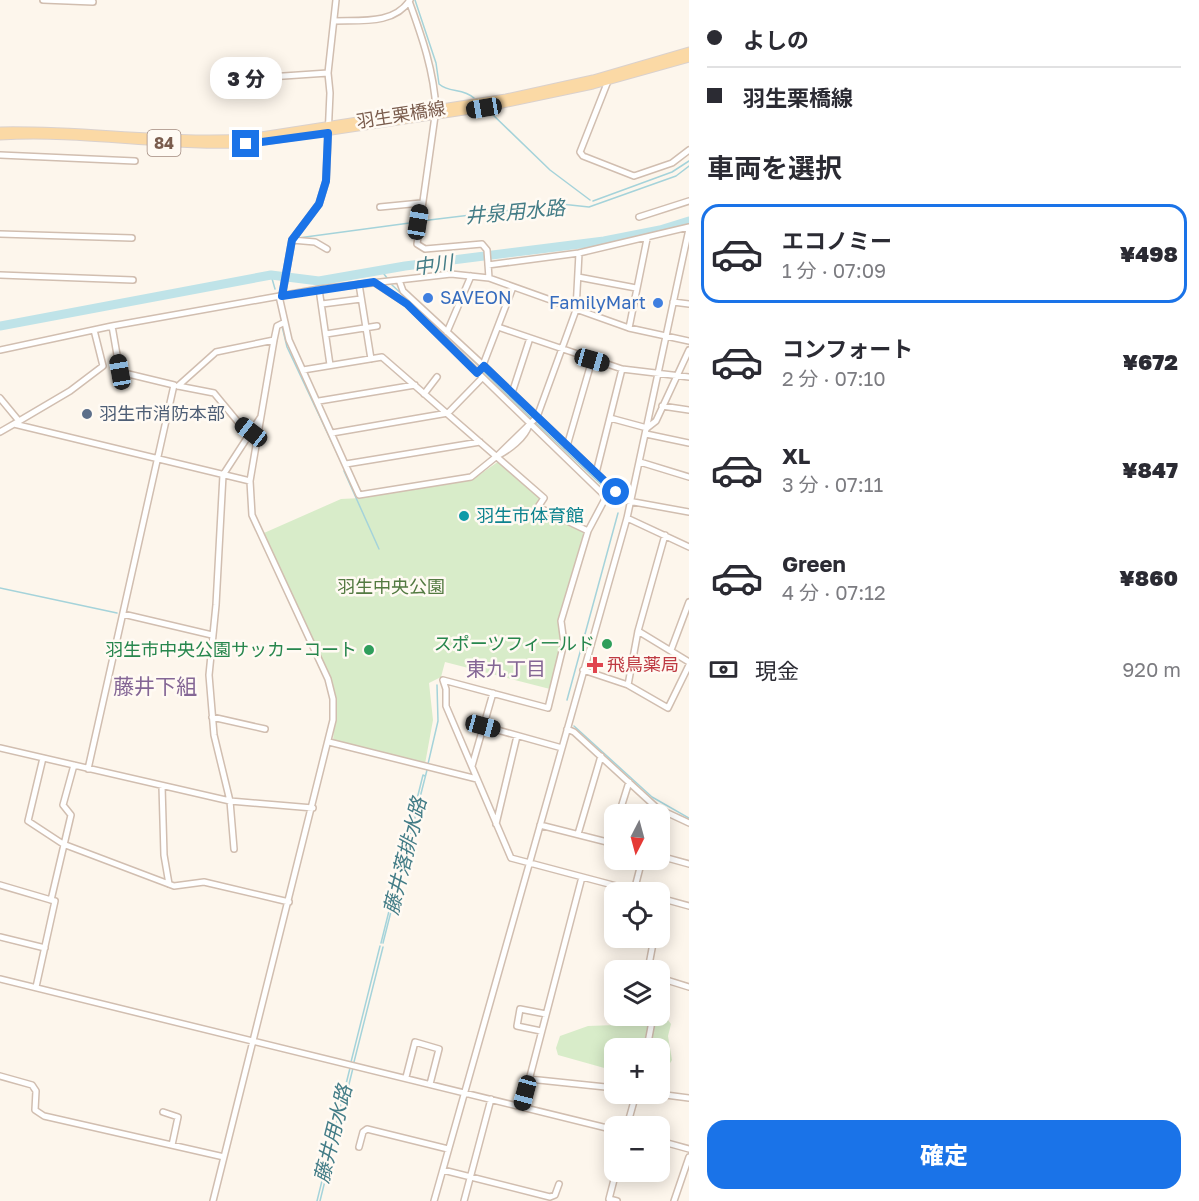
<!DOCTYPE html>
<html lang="ja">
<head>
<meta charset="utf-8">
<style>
	:root { --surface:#fff; --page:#f7f7f7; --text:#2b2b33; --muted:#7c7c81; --line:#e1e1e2; --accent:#1a73e8 }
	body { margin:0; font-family:"Golos Text","Noto Sans JP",sans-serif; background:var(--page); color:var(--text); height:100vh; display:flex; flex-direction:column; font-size:22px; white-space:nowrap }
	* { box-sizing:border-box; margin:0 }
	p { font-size:20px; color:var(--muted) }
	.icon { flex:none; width:33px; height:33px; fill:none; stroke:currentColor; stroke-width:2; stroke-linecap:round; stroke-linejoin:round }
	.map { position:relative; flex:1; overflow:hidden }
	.details { display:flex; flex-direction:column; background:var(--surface); width:510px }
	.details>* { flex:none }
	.banner { display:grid; align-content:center; height:132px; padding:0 18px; background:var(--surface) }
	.needle { width:39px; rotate:186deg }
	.fabs { position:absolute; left:604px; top:804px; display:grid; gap:12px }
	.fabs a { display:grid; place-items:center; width:66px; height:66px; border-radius:12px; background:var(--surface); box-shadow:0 3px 15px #0003; font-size:30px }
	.end { position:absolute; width:27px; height:27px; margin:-14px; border:8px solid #1a73e8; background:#fff; box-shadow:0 0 0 3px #fff }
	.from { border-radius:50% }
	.bubble { position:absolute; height:42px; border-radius:18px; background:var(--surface); box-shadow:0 3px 15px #0003; font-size:20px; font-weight:800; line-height:42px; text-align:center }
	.car { position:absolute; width:18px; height:36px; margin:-18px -9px; border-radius:8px; box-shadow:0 0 4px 2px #0007; background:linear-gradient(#222 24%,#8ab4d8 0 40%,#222 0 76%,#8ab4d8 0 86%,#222 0) }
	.banner b { display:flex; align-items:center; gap:21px; height:57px; font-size:22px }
	.banner b+b { border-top:2px solid var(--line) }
	.banner i { width:15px; height:15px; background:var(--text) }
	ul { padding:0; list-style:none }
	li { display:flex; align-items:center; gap:18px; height:99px; margin:0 12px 9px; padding:0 6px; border:3px solid transparent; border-radius:18px }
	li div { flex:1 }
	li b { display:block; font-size:22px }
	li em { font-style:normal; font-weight:800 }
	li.current { border-color:var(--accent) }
	li>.icon { width:54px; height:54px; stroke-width:1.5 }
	h2 { padding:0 18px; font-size:27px; line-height:72px }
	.pay { display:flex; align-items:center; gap:15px; height:66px; padding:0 18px; font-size:22px }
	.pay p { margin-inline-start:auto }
	.cta { display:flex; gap:12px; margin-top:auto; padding:12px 18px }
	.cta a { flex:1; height:69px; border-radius:18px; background:var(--accent); color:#fff; font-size:24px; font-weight:800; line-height:69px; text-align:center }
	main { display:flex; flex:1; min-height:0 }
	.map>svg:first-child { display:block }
</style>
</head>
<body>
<main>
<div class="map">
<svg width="689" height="1201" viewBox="0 0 689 1201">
	<rect width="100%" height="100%" fill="#fdf6ec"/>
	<path fill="#d8ecc9" d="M499,461L541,499L534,508L585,533L559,621L562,643L550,689L445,662L441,677L429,683L433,720L425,764L333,741L336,700L331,678L264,533L341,499L361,498L472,480Z
		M660,1010L671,1024L668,1036L672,1060L662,1076L660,1048H615V1071L558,1055L556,1048L560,1036L588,1026L616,1025L618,1016H660Z"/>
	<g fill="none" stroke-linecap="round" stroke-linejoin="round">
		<path stroke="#a5d3da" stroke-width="1.5" d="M415,0L436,63L439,84C449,93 463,88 474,98
			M490,112L550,170L590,200
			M593,201L672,172L689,161
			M421,221L561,204L589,207L676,176L689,166
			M298,238L417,222
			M381,270L387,278
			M271,275L275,289
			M392,285L479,366
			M282,326L287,347L342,464
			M482,370L531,418
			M536,423L609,492
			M344,471L379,549
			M0,588L117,613
			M567,700L618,513
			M574,726L652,797L689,818
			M428,764L438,721L437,685
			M381,943L423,775L425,776
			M383,943L427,770
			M351,1062L380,946
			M354,1062L383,947
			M317,1201L350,1068
			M320,1201L353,1068"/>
		<path stroke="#bfe3e8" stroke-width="9" d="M0,326L271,275L319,281L405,266L604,241L660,230L689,221"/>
		<g stroke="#d1beb0" stroke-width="8">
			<path id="minor" d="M43,0L93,2
				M409,1C422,37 434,71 436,110
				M334,21C360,20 394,25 410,0
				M236,63L269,77L328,73
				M608,81L580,152L583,156L634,176L672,163L689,150
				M435,116L417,244L425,249L482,244L487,250L489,278
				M0,155L135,161
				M380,207L421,203
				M639,217L689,201
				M0,234L132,238
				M292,240L315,242L327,249
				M488,265L579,253
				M0,275L133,280
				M578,277L636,288
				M399,280L403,291L483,365
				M375,283L407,304L606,497L689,512
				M359,284L371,359
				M513,287L483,365L596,473
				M319,289L330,365
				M279,296L289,340L359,495L471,477L497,456
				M282,296L292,240L319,204L326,181L330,93L328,73L336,0
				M673,302L689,304
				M322,304L361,299
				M498,327L622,369L689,377
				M629,328L647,239
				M94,330L103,366L70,391L14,424L250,481
				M447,332L471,276
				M326,334L377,326
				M0,350L112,326L319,289L451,274L489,278L629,328L689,341
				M303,370L382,357L544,498L538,507L588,531
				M178,386L216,352L274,340
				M178,386L214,393L238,422L251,432
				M512,393L530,338
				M424,394L437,377
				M0,398L19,421
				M319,401L415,385
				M662,406L689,410
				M610,418L647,428L656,421L689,350
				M529,425C525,438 509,450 497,456L537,417L576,310L579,253L689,227
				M0,432L14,424
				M332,433L448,413L482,378
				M646,434L689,443
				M567,446L592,360
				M640,462L689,477
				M346,464L480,442
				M606,497L588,531L561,621L564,643L548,708L443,680L446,689V706L511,858L639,892
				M614,498L616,492L596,473L622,369
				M627,518L689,547
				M123,614L212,635
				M638,631L689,662
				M671,650L689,602
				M583,670L628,685L668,708L689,665
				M628,685L638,631L665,535
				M212,717L265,729
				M483,726L562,748
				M567,729L574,732L657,808L689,823
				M329,742L477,779
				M0,748L230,801L313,808
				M43,758L28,821L63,844L174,886L204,882L289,902
				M472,766L493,693
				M88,769L174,385L120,372L112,326
				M162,786L164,855L169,884
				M619,814L629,782
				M496,824L517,736
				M540,825L615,844
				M578,834L601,756
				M611,843L615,828
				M234,849L230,801L214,735L209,675L216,605L223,475L260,418
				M660,856L689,864
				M0,885L51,900
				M634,891L642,860
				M660,898L689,906
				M0,937L45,948
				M648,970L654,938
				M660,978L689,987
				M0,979L615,1130
				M36,987L55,901L51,900L71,815L63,805L74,765
				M541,1031L517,1026L520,1009L546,1014
				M647,1048L653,1016
				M0,1076L32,1085L36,1091L35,1110L44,1116L224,1157L333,720V699L328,679L252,515L250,481L274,340L277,326L285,322
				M406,1077L415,1042L439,1049L430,1084
				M529,1079L615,1088
				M658,1094L689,1098
				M522,1107L582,877
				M163,1112L178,1117L172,1145
				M627,1126L636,1094
				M660,1141L689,1149
				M359,1147L363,1132L367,1129L448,1149
				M443,1170L550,1197L555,1195L559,1184
				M616,1172L609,1199L617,1201
				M213,1201L224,1157
				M434,1201L627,518L689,229
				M464,1201L491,1099
				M674,1201L689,1157"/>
		</g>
		<g stroke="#dad1cd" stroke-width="9">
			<path id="major" d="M0,131C83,129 165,143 248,138L506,98L593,79L689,51
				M0,136C82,131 164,147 246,144L484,108L593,85L689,58"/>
		</g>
		<use href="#minor" stroke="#fff" stroke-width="5"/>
		<use href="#major" stroke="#fbd9a5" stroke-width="7"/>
	</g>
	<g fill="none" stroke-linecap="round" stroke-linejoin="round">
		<path stroke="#1a73e8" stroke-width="8" d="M246,144L328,133L326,181L319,204L292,240L282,296L374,282L407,304L477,373L484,366L616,492"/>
	</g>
	<g fill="#3f7fe0" stroke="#fffaf3" stroke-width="2">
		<circle cx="428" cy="298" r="6"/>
		<circle cx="658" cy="303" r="6"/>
	</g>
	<circle fill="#5c6f8a" stroke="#fffaf3" stroke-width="2" cx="87" cy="414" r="6"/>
	<circle fill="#0f9aa8" stroke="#fffaf3" stroke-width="2" cx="464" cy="516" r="6"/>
	<g fill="#2e9e5b" stroke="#fffaf3" stroke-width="2">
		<circle cx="607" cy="644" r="6"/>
		<circle cx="369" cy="650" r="6"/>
	</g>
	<path fill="#e0444e" stroke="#fffaf3" stroke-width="2" d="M592 656h6v6h6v6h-6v6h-6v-6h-6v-6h6z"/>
	<g text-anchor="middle" stroke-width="5" stroke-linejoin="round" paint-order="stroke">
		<rect fill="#fffaf3" stroke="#a28b7f" stroke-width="1.5" x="147.5" y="130" width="33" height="26" rx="4.5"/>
		<g font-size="16" font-weight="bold" fill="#7a5c4d">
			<text x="164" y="149">84</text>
		</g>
		<g font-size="18" fill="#7a5c4d" stroke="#fffaf3">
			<text transform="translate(401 115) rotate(-9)" y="6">羽生栗橋線</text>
		</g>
		<g font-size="18" fill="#366cbe" stroke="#fffaf3" text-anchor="start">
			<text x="440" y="304">SAVEON</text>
			<text x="646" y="309" text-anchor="end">FamilyMart</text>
		</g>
		<g font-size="18" fill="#4e5e75" stroke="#fffaf3" text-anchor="start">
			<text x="99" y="420">羽生市消防本部</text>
		</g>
		<g font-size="18" fill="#0d838f" stroke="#fffaf3" text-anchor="start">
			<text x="476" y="522">羽生市体育館</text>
		</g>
		<g font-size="18" fill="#537a41" stroke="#fffaf3">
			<text x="391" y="593">羽生中央公園</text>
		</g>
		<g font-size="18" fill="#27864d" stroke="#fffaf3" text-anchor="end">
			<text x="595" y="650">スポーツフィ一ルド</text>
			<text x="357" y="656">羽生市中央公園サッカーコート</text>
		</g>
		<g font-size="18" fill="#be3a42" stroke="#fffaf3" text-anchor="start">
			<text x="607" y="671">飛鳥薬局</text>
		</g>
		<g font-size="20" font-style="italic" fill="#437c86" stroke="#fffaf3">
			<text transform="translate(515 212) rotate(-5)" y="7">井泉用水路</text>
			<text transform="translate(433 265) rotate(-8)" y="7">中川</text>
			<text transform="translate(405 856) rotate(-76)" y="7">藤井落排水路</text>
			<text transform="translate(333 1134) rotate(-76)" y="7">藤井用水路</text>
		</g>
		<g font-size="20" fill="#846695" stroke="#fffaf3">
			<text x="506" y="676">東九丁目</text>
		</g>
		<g font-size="21" fill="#846695" stroke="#fffaf3">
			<text x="155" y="694">藤井下組</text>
		</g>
	</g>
</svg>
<div class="fabs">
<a><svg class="needle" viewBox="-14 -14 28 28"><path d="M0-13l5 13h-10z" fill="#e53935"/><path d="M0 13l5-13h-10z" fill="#7c7c81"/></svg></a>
<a><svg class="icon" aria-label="locate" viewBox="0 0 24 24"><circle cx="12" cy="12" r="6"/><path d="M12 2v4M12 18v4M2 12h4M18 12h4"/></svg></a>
<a><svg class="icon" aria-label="layers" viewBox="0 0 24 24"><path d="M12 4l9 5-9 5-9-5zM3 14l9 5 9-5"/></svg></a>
<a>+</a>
<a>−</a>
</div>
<i class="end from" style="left:616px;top:492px"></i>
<i class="end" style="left:246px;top:144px"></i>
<div class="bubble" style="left:210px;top:57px;width:72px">3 分</div>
<i class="car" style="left:484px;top:108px;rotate:261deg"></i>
<i class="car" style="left:418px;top:222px;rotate:9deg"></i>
<i class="car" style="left:592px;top:360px;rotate:106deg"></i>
<i class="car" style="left:120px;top:372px;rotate:350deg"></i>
<i class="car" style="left:251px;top:432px;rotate:308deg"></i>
<i class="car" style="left:483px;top:726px;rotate:105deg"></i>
<i class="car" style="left:525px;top:1093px;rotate:195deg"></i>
</div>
<section class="details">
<div class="banner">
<b><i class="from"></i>よしの</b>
<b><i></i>羽生栗橋線</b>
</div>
<h2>車両を選択</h2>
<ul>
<li class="current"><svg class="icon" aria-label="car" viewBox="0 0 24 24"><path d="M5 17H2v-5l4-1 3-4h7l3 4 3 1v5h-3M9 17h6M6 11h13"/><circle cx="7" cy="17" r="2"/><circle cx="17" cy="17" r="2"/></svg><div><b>エコノミー</b><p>1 分 · 07:09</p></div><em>¥498</em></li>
<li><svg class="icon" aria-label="car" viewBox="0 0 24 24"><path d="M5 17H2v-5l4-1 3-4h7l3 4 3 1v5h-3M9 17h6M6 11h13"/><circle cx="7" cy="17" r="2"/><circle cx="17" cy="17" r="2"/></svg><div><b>コンフォート</b><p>2 分 · 07:10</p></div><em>¥672</em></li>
<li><svg class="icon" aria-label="car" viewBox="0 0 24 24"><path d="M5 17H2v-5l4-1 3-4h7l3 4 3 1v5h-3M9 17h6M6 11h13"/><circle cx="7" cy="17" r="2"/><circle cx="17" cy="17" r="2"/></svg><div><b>XL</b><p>3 分 · 07:11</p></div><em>¥847</em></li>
<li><svg class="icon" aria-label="car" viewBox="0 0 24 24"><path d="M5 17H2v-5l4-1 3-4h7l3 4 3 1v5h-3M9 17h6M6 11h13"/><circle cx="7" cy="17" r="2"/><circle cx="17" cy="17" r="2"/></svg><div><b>Green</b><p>4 分 · 07:12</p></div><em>¥860</em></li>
</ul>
<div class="pay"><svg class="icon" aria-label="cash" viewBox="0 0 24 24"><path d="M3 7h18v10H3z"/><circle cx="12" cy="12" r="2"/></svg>現金<p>920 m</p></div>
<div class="cta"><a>確定</a></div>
</section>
</main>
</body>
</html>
